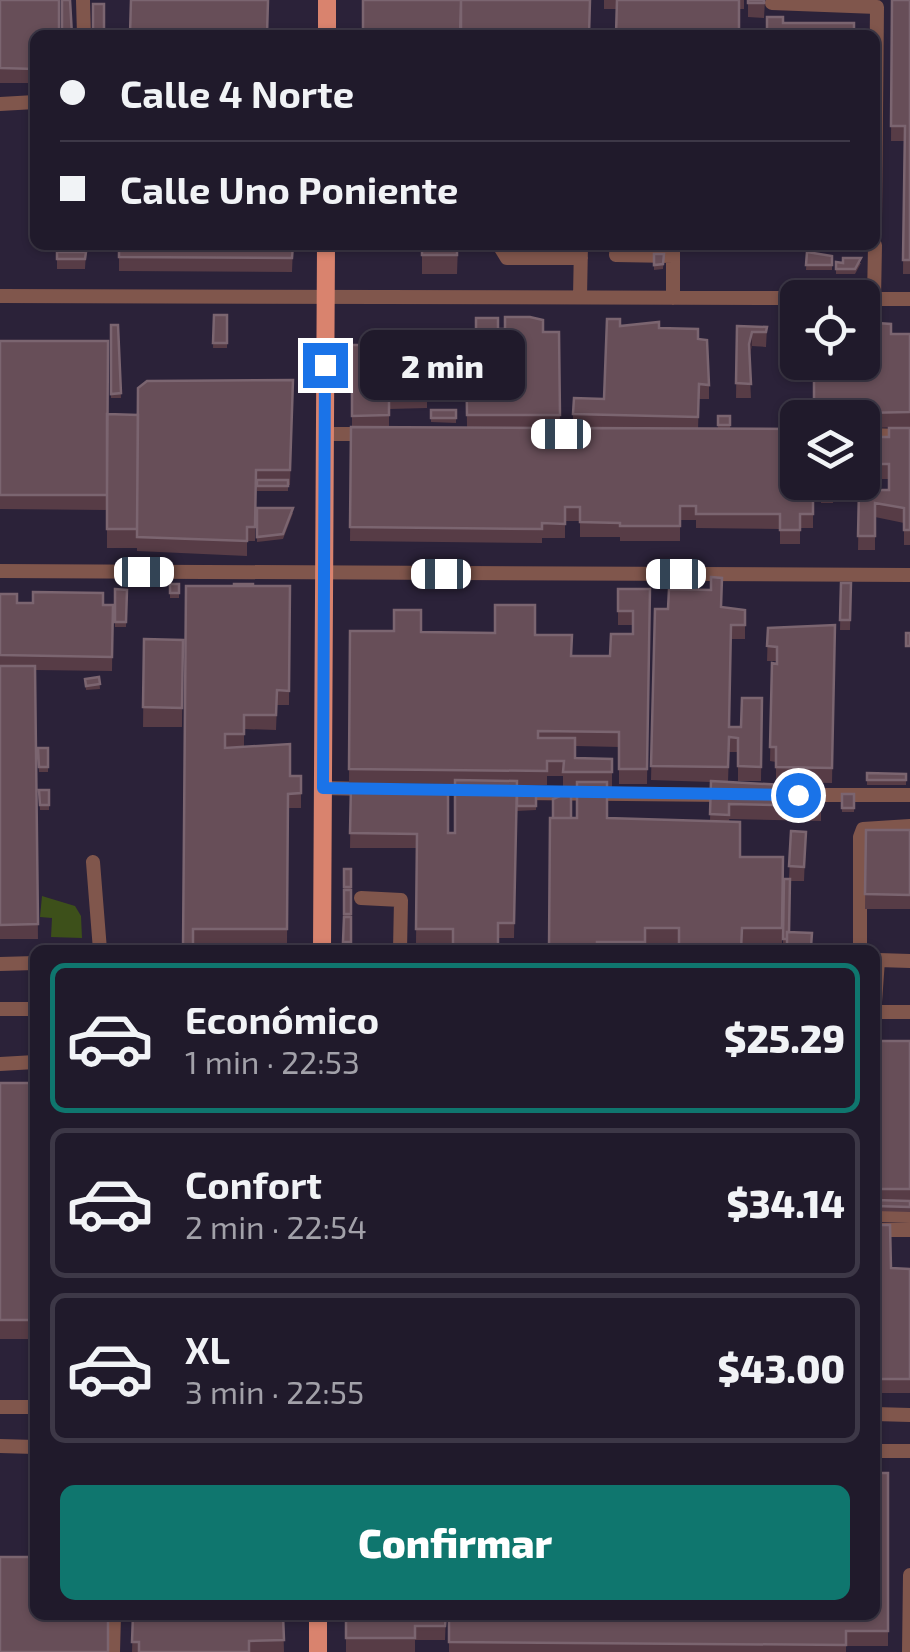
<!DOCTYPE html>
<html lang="es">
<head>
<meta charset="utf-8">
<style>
	:root { --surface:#201a2b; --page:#2d2737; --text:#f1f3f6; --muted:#a2a1a9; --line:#3d3847; --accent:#0f766e }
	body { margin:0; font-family:"Exo 2",sans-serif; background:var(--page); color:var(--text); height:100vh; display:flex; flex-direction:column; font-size:38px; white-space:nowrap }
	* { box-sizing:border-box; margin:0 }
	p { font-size:32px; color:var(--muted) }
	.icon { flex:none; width:55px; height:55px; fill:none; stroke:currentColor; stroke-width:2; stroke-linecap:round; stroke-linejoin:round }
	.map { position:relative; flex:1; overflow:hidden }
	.details { position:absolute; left:30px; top:945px; width:850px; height:675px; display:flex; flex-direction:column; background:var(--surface); border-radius:15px; box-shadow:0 2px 8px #0004,0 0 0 2px var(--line) }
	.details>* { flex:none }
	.banner { position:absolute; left:30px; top:30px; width:850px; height:220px; border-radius:15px; box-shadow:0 2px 8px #0004,0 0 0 2px var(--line); display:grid; align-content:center; height:220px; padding:0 30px; background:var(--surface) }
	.controls { position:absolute; left:780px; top:280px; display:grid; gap:20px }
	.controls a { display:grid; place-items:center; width:100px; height:100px; border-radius:15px; background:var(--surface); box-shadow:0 2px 8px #0004,0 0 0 2px var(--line); font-size:50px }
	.end { position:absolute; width:45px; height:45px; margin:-22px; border:12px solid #1a73e8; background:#fff; box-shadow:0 0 0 5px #fff }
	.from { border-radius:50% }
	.bubble { position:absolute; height:70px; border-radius:15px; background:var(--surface); box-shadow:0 2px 8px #0004,0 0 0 2px var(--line); font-size:32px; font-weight:800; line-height:70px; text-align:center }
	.car { position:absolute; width:30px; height:60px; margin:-30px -15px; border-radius:12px; box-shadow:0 0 8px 2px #0007; background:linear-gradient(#fff 24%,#345 0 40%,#fff 0 76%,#345 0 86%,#fff 0) }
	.banner b { display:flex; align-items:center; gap:35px; height:95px; font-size:38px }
	.banner b+b { border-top:2px solid var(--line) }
	.banner i { width:25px; height:25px; background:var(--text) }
	ul { padding:18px 0 0; list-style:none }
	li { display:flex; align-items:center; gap:30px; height:150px; margin:0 20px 15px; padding:0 10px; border:5px solid var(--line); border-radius:15px }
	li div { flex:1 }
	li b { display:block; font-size:38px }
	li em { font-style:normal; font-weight:800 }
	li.on { border-color:var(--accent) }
	li>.icon { width:90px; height:90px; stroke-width:1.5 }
	.button { display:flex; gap:20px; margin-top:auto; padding:20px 30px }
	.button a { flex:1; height:115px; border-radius:15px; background:var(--accent); color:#fff; font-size:40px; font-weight:800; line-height:115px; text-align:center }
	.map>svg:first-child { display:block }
</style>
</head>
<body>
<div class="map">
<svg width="910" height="1652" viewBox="0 0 910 1652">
	<rect width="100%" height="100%" fill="#2b2239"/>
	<path fill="#3d501a" d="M42,896L75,906L81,916L82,938L51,937L52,918L40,917Z"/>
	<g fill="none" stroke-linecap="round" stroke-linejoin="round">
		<path stroke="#80564c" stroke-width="14" d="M83,0L84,35
			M772,3L877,7L875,219
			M0,104L35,102
			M499,245L507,258H581
			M617,245L616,255L673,256
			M0,296L798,298
			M580,297L581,245
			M673,298V245
			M862,299H910
			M874,299L875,245
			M325,434H369
			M526,434L599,435
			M862,435L910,436
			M0,571L910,575
			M323,788L369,789
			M521,793L729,795
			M806,795H910
			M93,862L100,950
			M361,898L401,900L400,950
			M860,950V837L863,829L910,826
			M0,964L35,963
			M875,1002L878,960L910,961
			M0,1009H35
			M875,1012H910
			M0,1064L35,1062
			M875,1215L910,1216
			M875,1230H910
			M0,1407H35
			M875,1414L910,1415
			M0,1446L35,1447
			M875,1451H910
			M35,1537V1550
			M113,1652L114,1615
			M909,1652L910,1575"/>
		<path stroke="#d9836e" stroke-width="18" d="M327,35V0
			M322,950L326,245
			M318,1652V1615"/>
	</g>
	<path fill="#573c46" d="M0,0L35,35V83H0Z
		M604,0H744V9H604Z
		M748,0H765L764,18L748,17Z
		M892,0H910V274H903L904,141H891Z
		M119,245H293L292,272L119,271Z
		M360,245H458L457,274H422V252L360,251Z
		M57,252H86L85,269H57Z
		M807,252L832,256V270H806Z
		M654,254H664L663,269L654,270Z
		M836,262L861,263L855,274H836Z
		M214,315H227V348H213Z
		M111,325H118L121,398H111Z
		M620,326L659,328L698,339L709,385V399H699L698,429H718V416H730V429L813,482V528H800V544H780V529L696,528V520H680V541H620V537H580V521H565V538H542V543L350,541L351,427H352V345L375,358L427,357V408L389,409V428H467L466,343H476L498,329L559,332L560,429H543V439H581V428H573V414L604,399Z
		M737,326L767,327L766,347L752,346L749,356L751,398H736Z
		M891,334H910V427L862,428V418H814V372H846Z
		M0,341L107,414L138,415L293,380L290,485H288V491H257L256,484L255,541H247V556L137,551V548H107V510L0,509Z
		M431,410H456V423L431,422Z
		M910,428V545H904V523L875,517V550H858L859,490H889V479H872V474H862V430L871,437H889Z
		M821,490H833V503H821Z
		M257,508L293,513L283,539L257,542Z
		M841,583H851L850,630H840Z
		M170,584H179V598H170Z
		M253,586H290L289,705H277L276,730L244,729V747L290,776H301V808H288L287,944L193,943L183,950Z
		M115,589L127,590L126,627H115Z
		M618,589H650L647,784H619V747L575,746V758L612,759V787H607V818L710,821L711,782L651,780L655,609L721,607L745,610V639H731L729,727H741L762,713L761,781H738V752H729L728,782L821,787V821L729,819L740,857H783L782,943H645V950H549L571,818H577V786H563V776H547V785H517L514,938H498L453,944L416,943L417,848H350L351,786L448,833H455V784L349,783L350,631L535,635L572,656H610L633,634V625H618Z
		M0,594L17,603L113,605L112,671L35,670L38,939H0Z
		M835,625L832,783L776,782V762L770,761L772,663L777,664V661H767L768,628Z
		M144,639L183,640L182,727H143Z
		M99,677L100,689L86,690L85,679Z
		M38,748H48V772H39Z
		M867,773L906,774V785H867Z
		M39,790H49V810H40Z
		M517,791H536V810L517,811Z
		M842,794H854V812H842Z
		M866,830H910V909H865Z
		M791,831L806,832L804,881H790L789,932L812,933V950H787V944H783L784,879H789Z
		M344,869H351V947H343Z
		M875,1041H910V1212L875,1211Z
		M0,1083H35V1339H0Z
		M875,1225L891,1268L910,1269V1393H875Z
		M888,1473V1646H846V1652H449V1615H875Z
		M133,1615H283L284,1652H132Z
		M346,1615H446L445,1640H415V1652H346Z"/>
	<path fill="#3f2a39" d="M752,332V346L749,358V344Z"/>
	<path fill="#674e58" stroke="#7b6570" stroke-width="2.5" d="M0,0H59V35H35V69L0,68Z
		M62,0H70L72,35H62Z
		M131,0H268L267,35H130Z
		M363,0H461L460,35H363Z
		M461,0H590L589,35H461Z
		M617,0H739V35H616Z
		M748,0H764V3H748Z
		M892,0H910V260H903L905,126H891Z
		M93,4H104V35H93Z
		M767,17H783V23H854V30H863V35H767Z
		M119,245H293L292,258L119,257Z
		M422,245H457V255H422Z
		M57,252H86L85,259H57Z
		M807,252L832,256V265H806Z
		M654,254H664L663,264L654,265Z
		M843,258H861L855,269H836V262L843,263Z
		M214,315H227V343H213Z
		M505,317H530L543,320V332H559L560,415H467L466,343H476V318H498V329H505Z
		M607,319H620V326L659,322V328L698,329V339L707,340L709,385L699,384L698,417L573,414L574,398L604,399Z
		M862,322L891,324V334H910V412L814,414V372H846V362H862Z
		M111,325H118L121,393L111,394Z
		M737,326L767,327L766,332H752L749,344L751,384L736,383Z
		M0,341H108L107,495H0Z
		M352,345H375V358L427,357V394H389V415L352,416Z
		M293,380L290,470H256L255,527H247V541L137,537L138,388L147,381Z
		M431,410H456V418H431Z
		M107,414L138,415L137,529H107Z
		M718,416H730V425H718Z
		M351,427L543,428V439H581V428L798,429V482H813V514H800V530H780V514H696V506H680V526H620V523L580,522V507H565V524L542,523V529L350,527Z
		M889,428H910V530H904V508L875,503V536H858L859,490H889V464H872V460L862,459V430H872L871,437H889Z
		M257,480H288V486H257Z
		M821,490H833V498H821Z
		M257,508H293L283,534L257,537Z
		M711,577L722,578L721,607L745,610V625H731L729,727H741L742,698H762L761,767L738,766V738L729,737L728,767L651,766L655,609H668L669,589L711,590Z
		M841,583H851L850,620H840Z
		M170,584H179V593H170Z
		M234,584H253V586H234Z
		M186,586H290L289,691L277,690L276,715H244V734H225V748L290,744V776H301V793L288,794L287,929H193V950H183Z
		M115,589L127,590L126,622H115Z
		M618,589H650L647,769H619V732L538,731V738H575V758L612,759V772H563L564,761H547V771L349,769L350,631H394V610H421V632L495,633V605H535V635H572L571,656H610L611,634H633V611H618Z
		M33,592L103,593V605H113L112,657L0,655V594H17V603H33Z
		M835,625L832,768L776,767V747H770L772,663L777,664V647L767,646L768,628Z
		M906,633H910V646H906Z
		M144,639L183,640L182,708L143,707Z
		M0,666H35L38,924L0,925Z
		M99,677L100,684L86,686L85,679Z
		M38,748H48V767H39Z
		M867,773L906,774V780H867Z
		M455,780L517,781L514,923H498V950H453V929H416L417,834L350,833L351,786L448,787V833H455Z
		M711,781L821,787V806L729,804V815L710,814Z
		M577,782H607V818L740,822V857H783L782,928H742L741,950H679V928H645V942H597V950H549L550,818H577Z
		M39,790H49V805H40Z
		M517,791H536V806H517Z
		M571,791V818H553V799Z
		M842,794H854V808H842Z
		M866,830H910V895L865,894Z
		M791,831L806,832L804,867L789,866Z
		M344,869H351V887H344Z
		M784,879H790L789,932H787V939H783Z
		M344,890H351V914H344Z
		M344,917H351V942H343Z
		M787,932L812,933L811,947H787Z
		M346,947H369V950H346Z
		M875,1041H910V1189H875Z
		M0,1083H35V1320H0Z
		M875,1200L910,1201V1207L875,1206Z
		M875,1225H890L891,1268L910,1269V1379H875Z
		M875,1473H888V1631H846V1645L449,1642V1615H875Z
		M0,1557H35V1615H108V1652H0Z
		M133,1615H283L284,1640L249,1641V1652H139V1642H132Z
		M346,1615H446L445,1626H415V1638H346Z"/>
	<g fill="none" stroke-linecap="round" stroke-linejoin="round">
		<path stroke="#1a73e8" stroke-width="12" d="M325,365L323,788L798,795"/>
	</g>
</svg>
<div class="controls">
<a><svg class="icon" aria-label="locate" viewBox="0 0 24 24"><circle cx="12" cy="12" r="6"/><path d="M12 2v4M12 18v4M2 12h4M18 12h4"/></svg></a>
<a><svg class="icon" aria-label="layers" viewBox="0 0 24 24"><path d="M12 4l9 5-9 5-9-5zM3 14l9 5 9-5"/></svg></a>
</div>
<i class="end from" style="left:798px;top:795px"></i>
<i class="end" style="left:325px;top:365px"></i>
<div class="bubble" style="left:360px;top:330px;width:165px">2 min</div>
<i class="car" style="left:561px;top:434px;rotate:270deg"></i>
<i class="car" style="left:144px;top:572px;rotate:90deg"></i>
<i class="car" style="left:441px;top:574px;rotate:270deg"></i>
<i class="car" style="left:676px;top:574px;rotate:270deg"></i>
<div class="banner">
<b><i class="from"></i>Calle 4 Norte</b>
<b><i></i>Calle Uno Poniente</b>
</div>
<section class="details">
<ul>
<li class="on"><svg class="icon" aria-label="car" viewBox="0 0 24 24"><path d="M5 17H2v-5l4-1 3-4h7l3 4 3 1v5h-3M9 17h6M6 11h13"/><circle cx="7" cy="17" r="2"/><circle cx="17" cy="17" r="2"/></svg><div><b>Económico</b><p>1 min · 22:53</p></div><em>$25.29</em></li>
<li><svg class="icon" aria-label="car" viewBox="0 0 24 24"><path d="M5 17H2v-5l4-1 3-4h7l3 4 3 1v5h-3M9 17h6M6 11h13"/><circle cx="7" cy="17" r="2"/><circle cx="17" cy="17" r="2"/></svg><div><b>Confort</b><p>2 min · 22:54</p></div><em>$34.14</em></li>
<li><svg class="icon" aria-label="car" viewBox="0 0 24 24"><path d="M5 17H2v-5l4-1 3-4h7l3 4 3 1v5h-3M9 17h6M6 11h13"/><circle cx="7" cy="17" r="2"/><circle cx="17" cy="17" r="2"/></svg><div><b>XL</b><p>3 min · 22:55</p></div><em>$43.00</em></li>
</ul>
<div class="button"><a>Confirmar</a></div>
</section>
</div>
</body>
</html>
